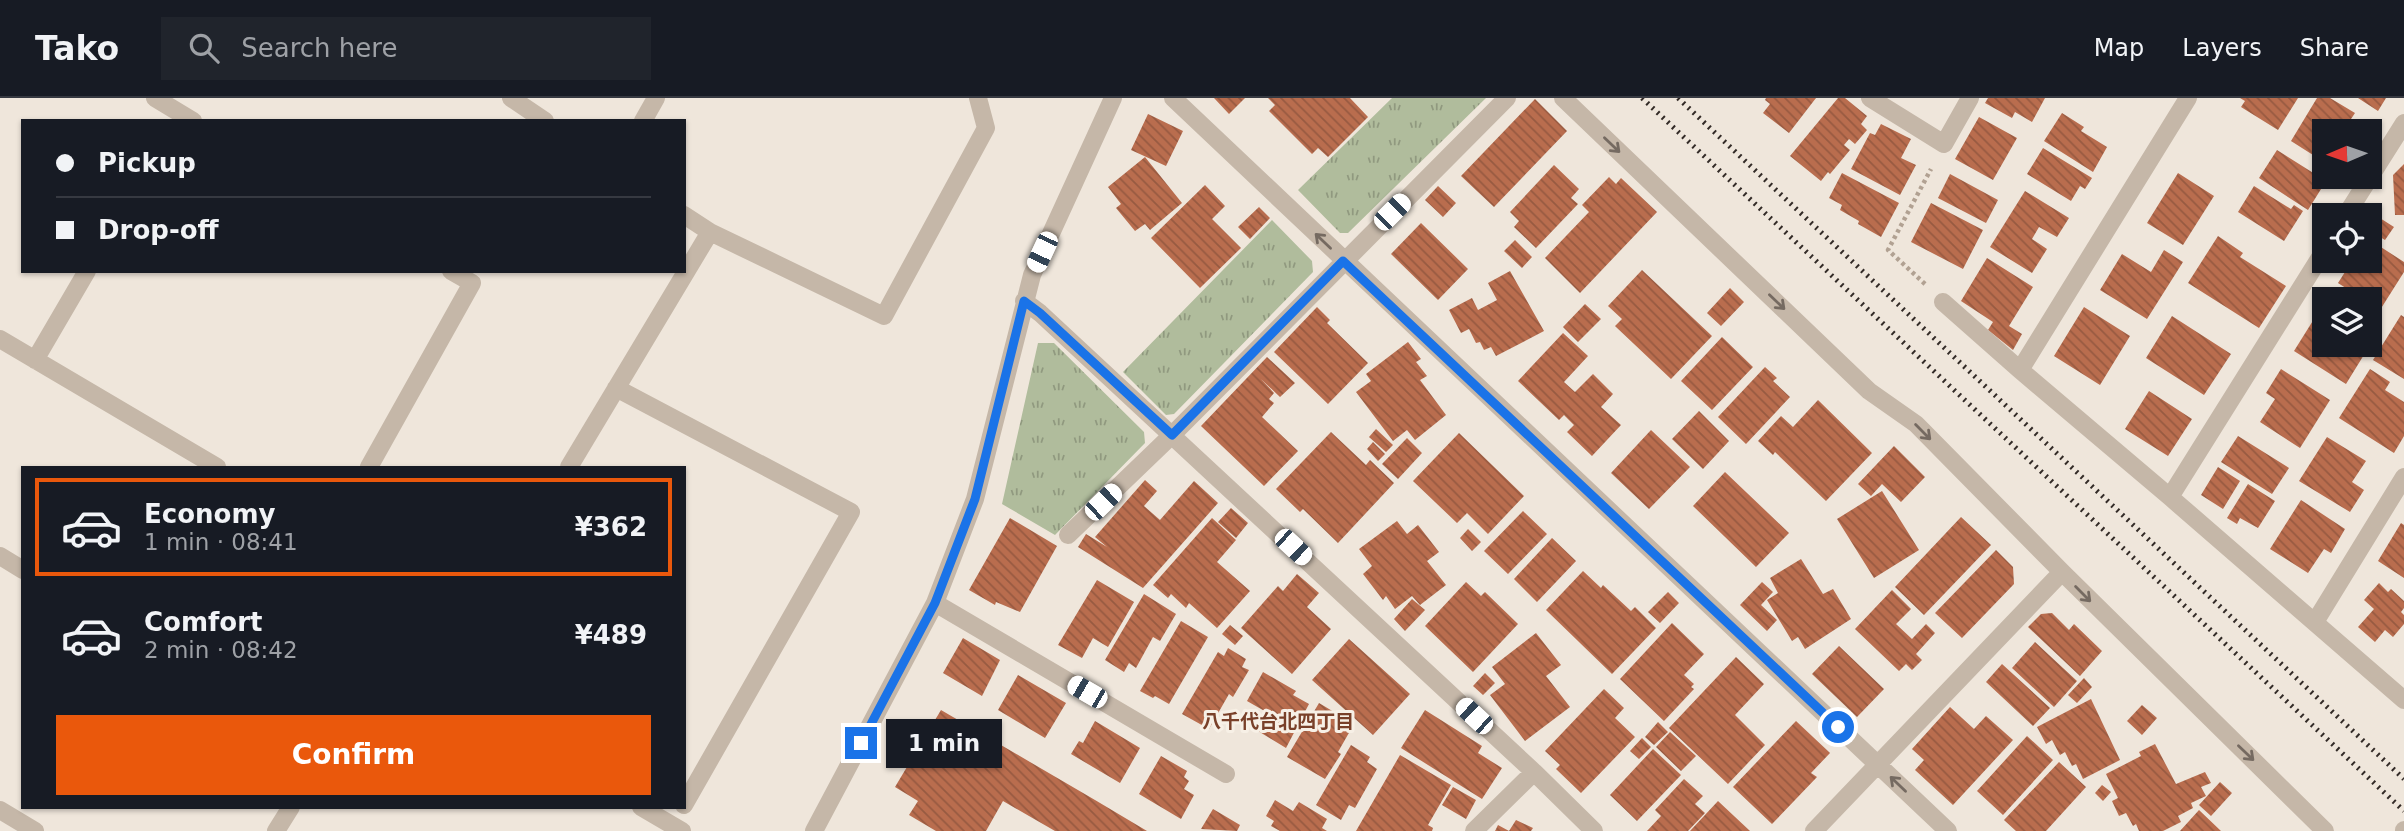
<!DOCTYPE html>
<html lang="en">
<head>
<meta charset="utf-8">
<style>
	:root { --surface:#171b24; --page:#20242c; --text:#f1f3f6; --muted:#9ea1a6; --line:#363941; --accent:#ea580c }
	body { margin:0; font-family:"DejaVu Sans","Noto Sans JP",sans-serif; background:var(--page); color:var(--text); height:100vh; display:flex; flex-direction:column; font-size:26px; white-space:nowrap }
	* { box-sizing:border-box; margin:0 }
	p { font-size:23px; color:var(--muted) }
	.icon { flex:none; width:38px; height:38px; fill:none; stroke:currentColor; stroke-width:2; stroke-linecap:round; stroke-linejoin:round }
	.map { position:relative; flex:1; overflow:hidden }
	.drawer { position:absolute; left:21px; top:368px; width:665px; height:343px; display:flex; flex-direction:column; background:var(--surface); border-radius:0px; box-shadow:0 2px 5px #0004 }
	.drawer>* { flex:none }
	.guide { position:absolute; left:21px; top:21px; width:665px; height:154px; border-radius:0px; box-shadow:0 2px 5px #0004; display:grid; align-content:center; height:154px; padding:0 35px; background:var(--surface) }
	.needle { width:46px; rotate:268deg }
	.tools { position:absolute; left:2312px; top:21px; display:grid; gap:14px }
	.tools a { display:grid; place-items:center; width:70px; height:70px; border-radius:0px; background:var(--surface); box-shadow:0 2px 5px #0004; font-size:35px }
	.end { position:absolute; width:32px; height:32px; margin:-16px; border:9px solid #1a73e8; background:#fff; box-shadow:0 0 0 4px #fff }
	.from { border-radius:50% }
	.bubble { position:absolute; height:49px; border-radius:0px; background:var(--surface); box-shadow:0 2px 5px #0004; font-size:23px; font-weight:800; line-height:49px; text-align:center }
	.car { position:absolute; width:21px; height:42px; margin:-21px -10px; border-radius:9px; box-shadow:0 0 5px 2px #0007; background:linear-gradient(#fff 24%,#345 0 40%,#fff 0 76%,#345 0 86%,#fff 0) }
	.guide b { display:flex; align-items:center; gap:24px; height:66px; font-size:26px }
	.guide b+b { border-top:2px solid var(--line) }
	.guide i { width:18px; height:18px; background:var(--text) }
	ul { padding:12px 0 0; list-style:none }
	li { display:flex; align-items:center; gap:21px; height:98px; margin:0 14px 10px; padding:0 21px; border:4px solid transparent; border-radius:0px }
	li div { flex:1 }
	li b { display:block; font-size:26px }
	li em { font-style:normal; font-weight:800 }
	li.on { border-color:var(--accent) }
	li>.icon { width:63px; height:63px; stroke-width:1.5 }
	.primary-button { display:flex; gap:14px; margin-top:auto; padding:14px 35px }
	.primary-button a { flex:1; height:80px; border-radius:0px; background:var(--accent); color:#fff; font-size:28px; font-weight:800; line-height:80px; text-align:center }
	header { display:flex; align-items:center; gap:42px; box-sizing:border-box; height:98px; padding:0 35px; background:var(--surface); border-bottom:2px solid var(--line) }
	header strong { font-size:33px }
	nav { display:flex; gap:38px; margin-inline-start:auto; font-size:24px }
	.search { width:490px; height:63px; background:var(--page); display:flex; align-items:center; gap:18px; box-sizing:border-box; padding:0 24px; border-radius:0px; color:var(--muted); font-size:26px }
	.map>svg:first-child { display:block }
</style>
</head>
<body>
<header>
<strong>Tako</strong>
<div class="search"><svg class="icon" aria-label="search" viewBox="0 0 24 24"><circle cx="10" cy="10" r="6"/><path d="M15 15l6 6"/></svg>Search here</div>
<nav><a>Map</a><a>Layers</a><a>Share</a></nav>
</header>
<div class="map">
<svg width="2404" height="733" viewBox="0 0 2404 733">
	<defs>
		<pattern id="grass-tufts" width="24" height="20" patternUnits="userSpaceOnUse" patternTransform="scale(1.75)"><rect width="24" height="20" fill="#b0bc9c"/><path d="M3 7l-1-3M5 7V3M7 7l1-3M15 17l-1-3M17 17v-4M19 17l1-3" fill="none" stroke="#90997f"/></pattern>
		<pattern id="building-back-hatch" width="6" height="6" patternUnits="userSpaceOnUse" patternTransform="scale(1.75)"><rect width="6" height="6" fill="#b96d4e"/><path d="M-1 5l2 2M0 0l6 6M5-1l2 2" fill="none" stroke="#975a41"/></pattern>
	</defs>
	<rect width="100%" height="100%" fill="#efe6db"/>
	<path fill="url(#grass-tufts)" d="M1392,0H1486L1348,135H1340L1298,92Z
		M1272,122L1312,163L1313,174L1174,316L1166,317L1123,274Z
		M1038,245H1054L1144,334L1145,345L1055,437L1002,406Z"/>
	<path fill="url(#building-back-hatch)" d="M1214,0H1245L1229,16Z
		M1268,0H1350L1368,19L1328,59L1318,50L1312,56L1269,13L1275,7Z
		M1766,0H1816L1789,35L1763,15L1770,6L1765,2Z
		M1838,0H1845L1867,18L1861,26L1867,32L1855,46L1849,41L1844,47L1850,52L1830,76L1828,74L1821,83L1790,58Z
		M1988,0H2045L2032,24L2015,14L2012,20L1985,5Z
		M2240,0H2298L2278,32L2241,9L2245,3Z
		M2317,0H2330L2355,15L2343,33H2324V64L2291,43Z
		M2358,0H2386L2378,13Z
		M1535,1L1567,33L1494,109L1461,78Z
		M2062,15L2084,29L2081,33L2107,49L2093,74L2044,43Z
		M1148,16L1183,33L1166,68L1131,52Z
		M1979,19L2017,40L1993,82L1955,61Z
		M1881,26L1911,41L1901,60L1916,67L1900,97L1851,71L1870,35L1875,37Z
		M2043,50L2092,80L2085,91L2080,88L2071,103L2027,76Z
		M2277,52L2326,83L2308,112L2259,80Z
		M1145,59L1182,105L1150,132L1145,126L1135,133L1116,110L1121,106L1108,89Z
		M2404,66V117H2395L2393,77Z
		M1554,67L1579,91L1571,100L1578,106L1536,150L1514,129L1519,123L1510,114Z
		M1842,75L1899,105L1881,139L1858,126L1859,123L1840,112L1842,107L1829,100Z
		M2178,75L2214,98L2183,147L2147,125Z
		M1950,76L1998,102L1986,125L1938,100Z
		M1609,79L1616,86L1621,80L1657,114L1580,195L1545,160L1589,114L1582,107Z
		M1205,87L1225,108L1212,121L1241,150L1200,190L1151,140Z
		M1438,88L1456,105L1443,119L1425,102Z
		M2254,88L2291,111L2294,107L2303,113L2284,143L2238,114Z
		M2025,93L2069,120L2057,139L2039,129L2032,141L2047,151L2032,175L1990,149Z
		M1931,105L1983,132L1963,171L1911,144Z
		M1259,109L1270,120L1250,141L1238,129Z
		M2372,115L2394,129L2385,142L2370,133V119Z
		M1421,125L1468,171L1438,202L1391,156Z
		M2218,138L2243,155L2240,159L2286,188L2259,230L2188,185Z
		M1515,142L1532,159L1522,170L1504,153Z
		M2370,142L2404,164V174L2380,212L2370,205V201H2363L2338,185L2352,163H2370Z
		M2164,152L2183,164L2147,221L2100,192L2122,156L2151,174Z
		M1987,160L2033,189L2009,228L2022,236L2013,252L1988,232L1993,224L1961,203Z
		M1642,172L1712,238L1671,281L1615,228L1622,221L1608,208Z
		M1510,173L1544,233L1496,258L1491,249L1484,252L1480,244L1476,245L1469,231L1461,235L1449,212L1472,200L1478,212L1497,202L1488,185Z
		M1730,190L1744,204L1721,228L1707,215Z
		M1585,206L1601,221L1578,244L1563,229Z
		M1317,209L1330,222L1327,225L1368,265L1328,306L1274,254Z
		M2084,209L2130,238L2100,287L2054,258Z
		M2319,213L2324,216V247H2370L2346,286L2294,253Z
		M2401,217L2404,219V281L2373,262Z
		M2172,218L2231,256L2204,297L2146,260Z
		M1563,235L1588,258L1564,284L1575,294L1593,276L1613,296L1601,309L1621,327L1592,358L1567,334L1574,327L1564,317L1559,322L1518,283Z
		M1722,239L1753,269L1712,312L1681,283Z
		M1408,244L1421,261L1416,264L1427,278L1420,282L1446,317L1415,342L1407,332L1393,343L1356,294L1371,283L1366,276Z
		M1267,259L1295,285L1280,299L1261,281L1274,295L1269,301L1274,305L1262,319L1298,353L1264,388L1201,328Z
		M1765,269L1777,280L1773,283L1790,299L1746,346L1718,319Z
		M2281,271L2330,302L2300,350L2260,324L2275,301L2266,295Z
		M2370,271L2390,284L2385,292L2404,304V338L2394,355L2339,320Z
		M2149,293L2192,321L2168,358L2125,331Z
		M1818,302L1872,355L1826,403L1775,354L1773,357L1758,343L1781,318L1793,329Z
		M1699,313L1729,343L1703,371L1672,341Z
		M1376,331L1393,347L1386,354L1369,339Z
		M1651,332L1690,369L1649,411L1611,375Z
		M1331,334L1366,367L1370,362L1394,385L1338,445L1303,411L1300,414L1276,391Z
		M1459,335L1524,398L1488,436L1467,415L1457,425L1413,383Z
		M2238,338L2289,370L2272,396L2221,364Z
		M2327,339L2366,363L2352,384L2364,392L2350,414L2299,383Z
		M1407,340L1422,355L1398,381L1382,366Z
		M1373,344L1385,356L1378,363L1367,351Z
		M1894,348L1925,379L1901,404L1882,386L1871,398L1858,386Z
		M2218,369L2240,383L2223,411L2201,397Z
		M1725,374L1789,435L1756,469L1693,408Z
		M1145,382L1157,393L1144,408L1160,422L1194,383L1218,405L1143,490L1078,449L1086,436L1107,449L1095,439Z
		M2248,386L2275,403L2258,430L2240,420L2237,426L2227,420Z
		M1882,393L1919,452L1874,480L1837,421Z
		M2301,402L2345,431L2331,455L2324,451L2308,475L2270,451Z
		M1231,410L1248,425L1236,440L1218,424Z
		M1523,413L1547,436L1508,476L1484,453Z
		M1961,419L1991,447L1924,517L1895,489Z
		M1010,420L1057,448L1020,514L996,504L995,507L969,492Z
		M1212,420L1236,442L1217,464L1250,493L1217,530L1189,505L1186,510L1171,496L1168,500L1153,487Z
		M1397,423L1407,436L1418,427L1439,454L1427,463L1446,487L1420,507L1412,498L1395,511L1386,498L1383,502L1363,476L1372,468L1359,451Z
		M2401,425L2404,427V480L2378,463Z
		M1468,431L1481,444L1472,453L1460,440Z
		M1552,440L1576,463L1537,504L1514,481Z
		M1996,452L2013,469L2014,486L1962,540L1935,515Z
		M1801,461L1823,496L1833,491L1851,521L1805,551L1798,539L1792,543L1767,502L1778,495L1770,480Z
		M1583,473L1601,490L1603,487L1631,513L1635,509L1656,530L1612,576L1546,512Z
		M1297,476L1319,495L1307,509L1331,531L1292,576L1241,530L1278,488L1283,493Z
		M1097,482L1134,504L1108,549L1093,540L1082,560L1058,547Z
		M1466,484L1481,498L1485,494L1518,526L1473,574L1425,528Z
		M1762,484L1773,494L1761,507L1777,522L1767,533L1740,507Z
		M2379,485L2388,494L2391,491L2404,503V510L2401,514L2404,517V526L2393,539L2385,532L2375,544L2358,529L2374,511L2364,502Z
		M1892,492L1911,511L1896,526L1912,541L1926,526L1935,535L1916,556L1922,562L1912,572L1906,566L1899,573L1855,531Z
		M1668,494L1679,505L1660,525L1648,514Z
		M1144,496L1176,516L1160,543L1153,539L1136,570L1129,565L1124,574L1105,562Z
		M1412,501L1425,512L1405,533L1394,521Z
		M2052,515L2069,532L2074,526L2102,553L2080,578L2028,529L2041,516Z
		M1181,523L1208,539L1169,606L1155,598L1153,600L1140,593Z
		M1672,525L1704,556L1684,577L1694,586L1691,589L1694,591L1664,623L1620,581Z
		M1230,527L1243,538L1235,547L1222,536Z
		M1536,535L1561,567L1546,578L1570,609L1525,643L1490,597L1505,586L1492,569Z
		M963,540L1000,562L982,598L943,575Z
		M1349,541L1410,596L1373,637L1312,582Z
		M2035,544L2077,583L2054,609L2012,570Z
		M1839,548L1884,591L1857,619L1812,576Z
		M1228,550L1246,561L1242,569L1249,572L1233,599L1229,596L1209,631L1182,616L1218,554L1224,558Z
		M1736,559L1764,586L1735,617L1765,647L1728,686L1669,630Z
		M2002,566L2050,610L2033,628L1986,584Z
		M1263,574L1296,593L1293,597L1309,606L1286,650L1258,633L1268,615L1247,603Z
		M1485,575L1495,585L1483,597L1473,588Z
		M1018,577L1066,605L1045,640L998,612Z
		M2084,580L2092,589L2077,605L2068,597Z
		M1604,591L1624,610L1615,620L1635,639L1581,695L1556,671L1560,667L1545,653Z
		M2091,601L2120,662L2083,681L2076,666L2072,668L2065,654L2060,657L2052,642L2046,646L2037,629Z
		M1319,605L1354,626L1338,654L1341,656L1325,681L1287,659Z
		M2142,607L2157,620L2142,637L2127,623Z
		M1950,609L1974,631L1986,618L2013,642L1953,707L1915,672L1924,662L1912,651Z
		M941,612L1095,702L1147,733H1055L1003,703L986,733H936L909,717L918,703L895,689Z
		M1425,612L1482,648L1478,655L1502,670L1482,701L1401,650Z
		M1095,623L1140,650L1120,685L1071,656L1079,643L1083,645Z
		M1796,623L1830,655L1811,675L1817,679L1772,726L1733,689Z
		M1658,624L1668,634L1654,647L1645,639Z
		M1670,634L1696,658L1681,673L1656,649Z
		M2027,638L2053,662L2003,717L1977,693Z
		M1642,640L1651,649L1639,661L1630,653Z
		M2155,646L2176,686L2205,674L2211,685L2201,689L2206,698L2191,705L2193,710L2178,718L2181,724L2163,733H2139L2136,726L2133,728L2126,715L2119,718L2112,703L2118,700L2106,676L2141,658L2139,654Z
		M1351,647L1370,659L1367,664L1377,671L1355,710L1349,707L1341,722L1316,707Z
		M1653,651L1681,677L1637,723L1610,697Z
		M1400,657L1451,687L1428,727L1433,730L1432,733H1356Z
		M1161,658L1187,673L1184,679L1189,683L1184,691L1194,697L1181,721L1139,696Z
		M2059,664L2086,689L2046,733H2016L2004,722Z
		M1684,681L1703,698L1695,706L1705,715L1688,733H1647L1661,718L1655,712Z
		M2220,684L2232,695L2211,718L2199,707Z
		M2102,687L2111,694L2103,703L2095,695Z
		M1453,689L1476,702L1466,721L1442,707Z
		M1275,702L1293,713L1299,704L1327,721L1322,730L1327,733H1280L1271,728L1274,723L1266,718Z
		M1718,703L1750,733H1690Z
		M1213,711L1240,727L1237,733L1201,731Z
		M2199,712L2221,733H2180Z
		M1516,722L1533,730L1531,733H1495L1498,727L1509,733Z"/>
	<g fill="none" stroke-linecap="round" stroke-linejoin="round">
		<path stroke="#b1a192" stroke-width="4.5" stroke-dasharray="3.5 3.5" stroke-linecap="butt" d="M1925,186L1888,152L1931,71"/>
		<path stroke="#c5b7a8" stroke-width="18" d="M155,0L193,23
			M511,0L545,23
			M1173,0L1948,733
			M1563,0L1869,293L1916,326L2062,474L2325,733
			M1870,0L1944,46L1970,0
			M643,23L656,0
			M684,117L710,134L884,218L986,30L978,0
			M2346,117L2404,25
			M1024,203L1040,215L1534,674L1594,733
			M1943,204L2020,272L2170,399L2404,602
			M0,241L217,369
			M35,262L87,173
			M2020,272L2188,0
			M616,290L851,414L684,707
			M369,369L472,185L451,173
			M569,369L710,134
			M2170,399L2324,153
			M1068,437L1172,337L1507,0
			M0,458L23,472
			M935,505L1226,676
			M2315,524L2404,379
			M641,709L682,733
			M0,712L35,733
			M276,733L291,709
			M814,733L935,505L975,401L1032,177L1113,0
			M1474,733L1534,674
			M1814,733L2062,474
			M2404,733V732"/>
		<path stroke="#332b27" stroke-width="5" stroke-dasharray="2 5" stroke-linecap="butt" d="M1642,0L2404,713
			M1678,0L2404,681"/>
	</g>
	<defs><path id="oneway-shaft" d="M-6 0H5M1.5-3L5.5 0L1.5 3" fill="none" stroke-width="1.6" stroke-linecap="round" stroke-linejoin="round" transform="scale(1.75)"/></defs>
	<g stroke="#756a61">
		<use href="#oneway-shaft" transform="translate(1612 47) rotate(44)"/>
		<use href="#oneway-shaft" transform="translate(1323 143) rotate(-136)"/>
		<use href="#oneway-shaft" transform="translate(1777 204) rotate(44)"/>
		<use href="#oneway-shaft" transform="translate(1923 334) rotate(45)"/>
		<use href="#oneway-shaft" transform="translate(2083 496) rotate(45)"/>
		<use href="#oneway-shaft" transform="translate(2246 655) rotate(44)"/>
		<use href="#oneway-shaft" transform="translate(1898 686) rotate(-136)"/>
	</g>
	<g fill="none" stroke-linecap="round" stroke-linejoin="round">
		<path stroke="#1a73e8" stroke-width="9" d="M861,645L935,505L975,401L1024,203L1040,215L1172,337L1343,163L1838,629"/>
	</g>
	<g text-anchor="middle" stroke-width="6" stroke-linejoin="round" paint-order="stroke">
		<g font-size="19" font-weight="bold" fill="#794029" stroke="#f7f0e6">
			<text x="1278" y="630">八千代台北四丁目</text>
		</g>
	</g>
</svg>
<div class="tools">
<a><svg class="needle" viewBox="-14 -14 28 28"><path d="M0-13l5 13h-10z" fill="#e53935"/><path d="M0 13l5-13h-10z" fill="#9ea1a6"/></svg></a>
<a><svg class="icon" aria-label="locate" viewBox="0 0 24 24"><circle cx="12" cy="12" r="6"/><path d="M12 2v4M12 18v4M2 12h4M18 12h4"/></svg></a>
<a><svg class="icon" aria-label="layers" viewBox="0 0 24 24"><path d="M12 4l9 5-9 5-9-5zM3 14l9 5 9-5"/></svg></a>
</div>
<i class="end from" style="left:1838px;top:629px"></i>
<i class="end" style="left:861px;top:645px"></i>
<div class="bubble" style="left:886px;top:621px;width:116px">1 min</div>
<i class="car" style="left:1392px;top:114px;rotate:45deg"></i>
<i class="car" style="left:1042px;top:154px;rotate:205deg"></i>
<i class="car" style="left:1103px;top:404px;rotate:46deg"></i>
<i class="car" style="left:1293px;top:449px;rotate:133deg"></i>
<i class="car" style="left:1087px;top:594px;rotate:300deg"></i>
<i class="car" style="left:1474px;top:618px;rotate:313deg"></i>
<div class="guide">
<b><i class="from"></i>Pickup</b>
<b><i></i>Drop-off</b>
</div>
<section class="drawer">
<ul>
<li class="on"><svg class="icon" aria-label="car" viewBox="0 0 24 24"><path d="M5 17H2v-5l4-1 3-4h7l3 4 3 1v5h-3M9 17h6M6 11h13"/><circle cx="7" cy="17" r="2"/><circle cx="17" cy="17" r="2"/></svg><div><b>Economy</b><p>1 min · 08:41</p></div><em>¥362</em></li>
<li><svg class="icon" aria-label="car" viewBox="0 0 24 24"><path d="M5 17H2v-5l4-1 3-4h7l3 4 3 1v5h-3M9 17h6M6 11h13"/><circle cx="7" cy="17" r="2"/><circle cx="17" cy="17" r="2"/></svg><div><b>Comfort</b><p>2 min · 08:42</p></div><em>¥489</em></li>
</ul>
<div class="primary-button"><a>Confirm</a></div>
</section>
</div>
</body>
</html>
